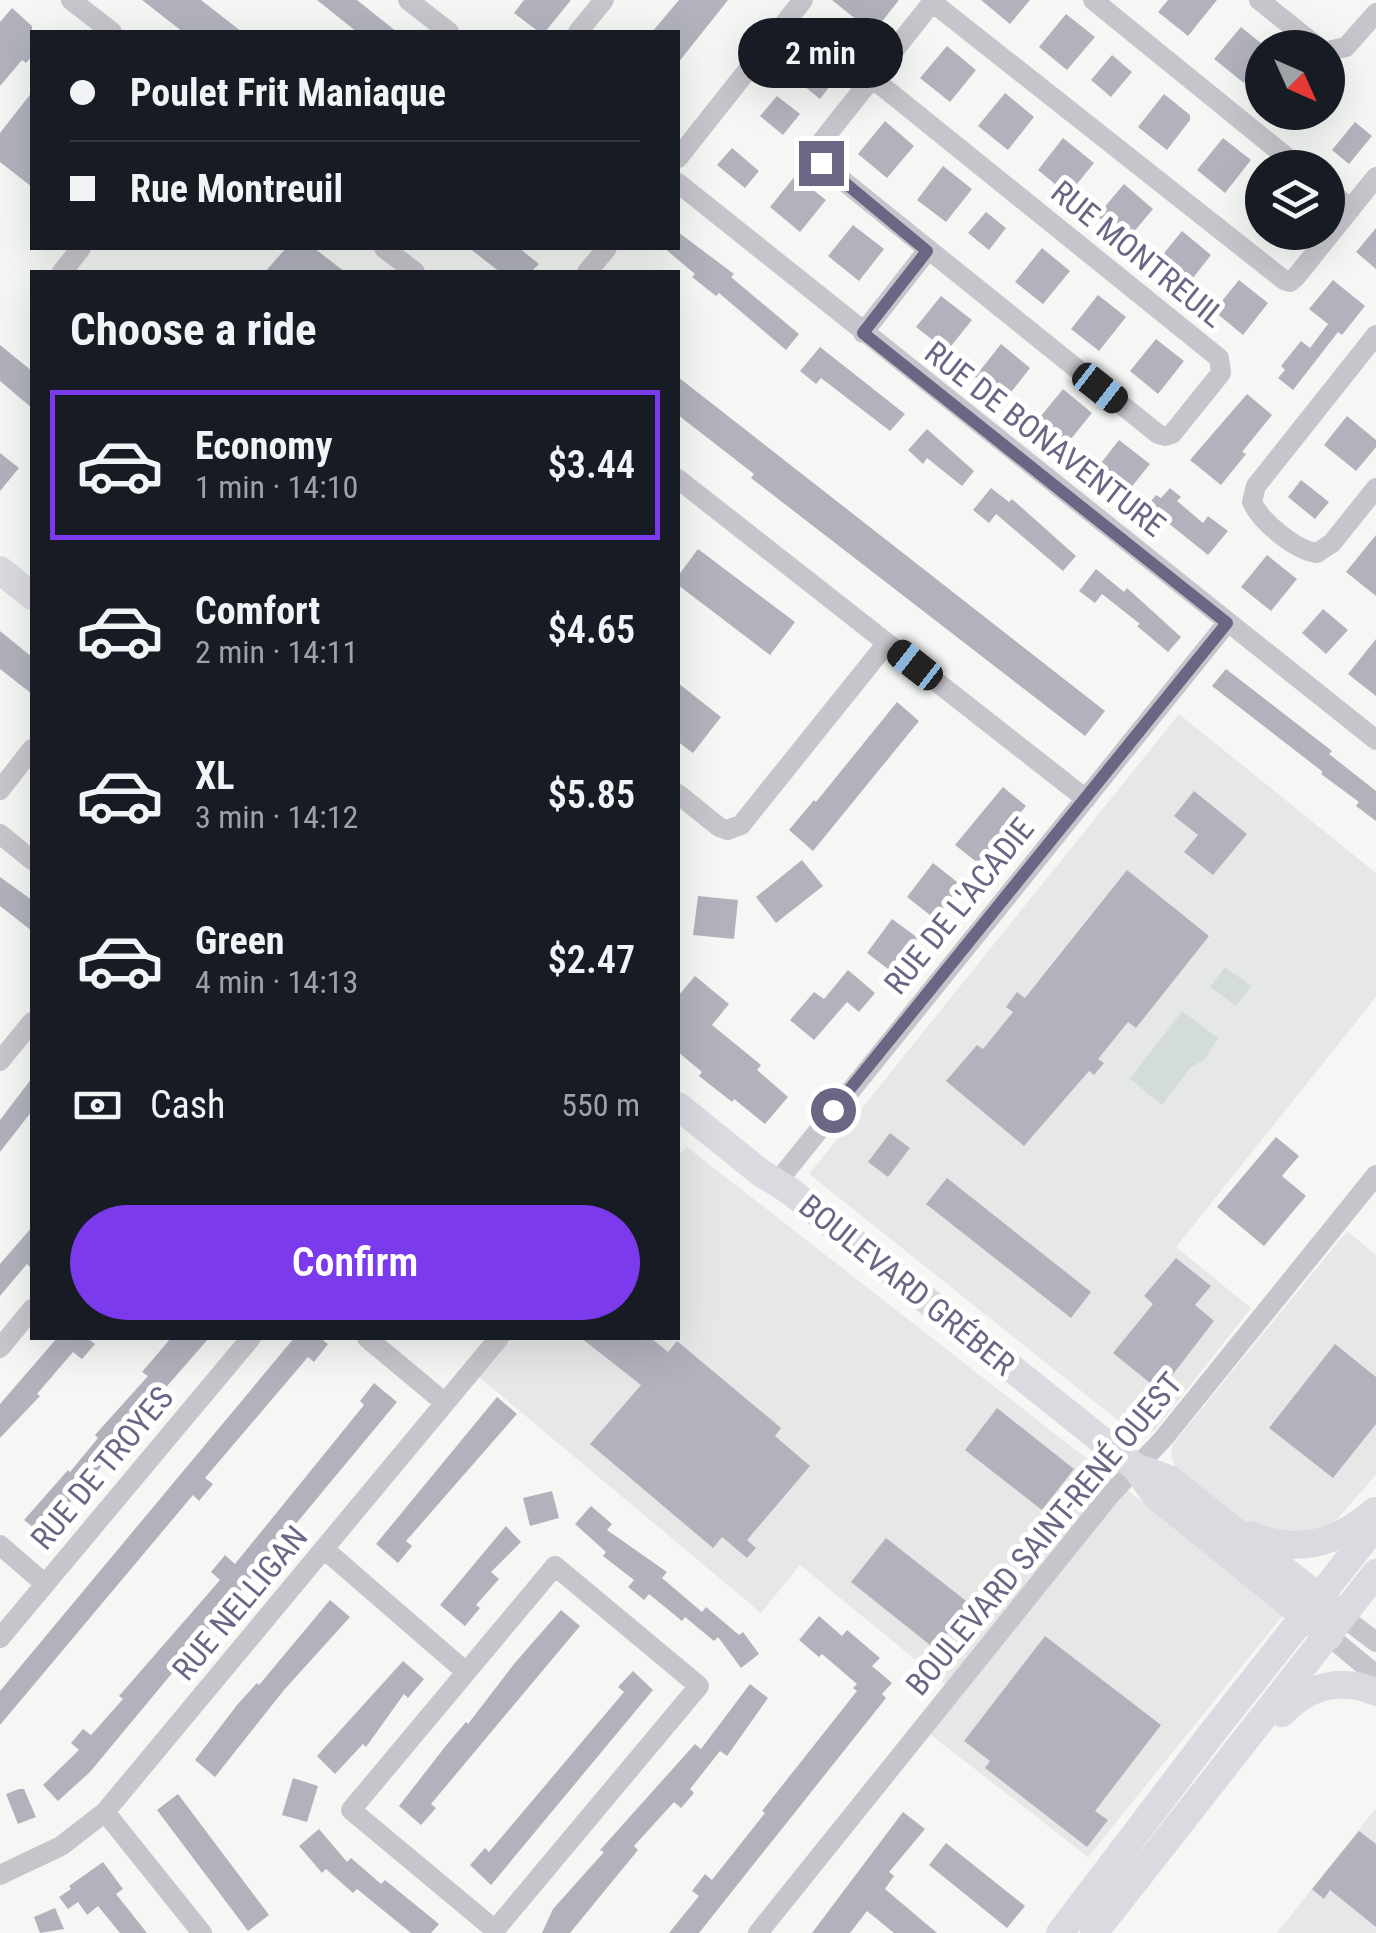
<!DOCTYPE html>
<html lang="en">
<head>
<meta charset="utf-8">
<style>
	:root { --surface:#171b24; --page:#20242c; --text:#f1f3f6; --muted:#9ea1a6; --line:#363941; --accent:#7c3aed }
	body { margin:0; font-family:"Roboto Condensed",sans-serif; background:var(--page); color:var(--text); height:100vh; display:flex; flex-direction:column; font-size:38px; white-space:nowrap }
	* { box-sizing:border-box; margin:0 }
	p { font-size:32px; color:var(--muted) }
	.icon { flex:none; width:55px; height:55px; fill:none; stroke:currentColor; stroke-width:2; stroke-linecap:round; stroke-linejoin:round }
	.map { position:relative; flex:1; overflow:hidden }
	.panel { position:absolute; left:30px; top:270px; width:650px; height:1070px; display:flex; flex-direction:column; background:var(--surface); border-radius:0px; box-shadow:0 10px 40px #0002 }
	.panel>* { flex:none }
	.hud { position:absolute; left:30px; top:30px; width:650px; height:220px; border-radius:0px; box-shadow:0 10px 40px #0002; display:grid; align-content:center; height:220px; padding:0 40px; background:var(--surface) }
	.needle { width:65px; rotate:135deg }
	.controls { position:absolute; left:1245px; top:30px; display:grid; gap:20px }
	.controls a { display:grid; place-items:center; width:100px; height:100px; border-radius:50%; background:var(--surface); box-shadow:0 10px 40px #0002; font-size:50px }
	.end { position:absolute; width:45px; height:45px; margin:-22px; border:12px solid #696784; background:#fff; box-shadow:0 0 0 5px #fff }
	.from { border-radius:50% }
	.bubble { position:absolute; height:70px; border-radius:35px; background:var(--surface); box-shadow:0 10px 40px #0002; font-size:32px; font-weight:600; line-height:70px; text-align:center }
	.car { position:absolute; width:30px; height:60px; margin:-30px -15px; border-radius:12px; box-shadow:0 0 8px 2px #0007; background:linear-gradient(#222 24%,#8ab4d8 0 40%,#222 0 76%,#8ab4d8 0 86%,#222 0) }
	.hud b { display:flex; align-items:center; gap:35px; height:95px; font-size:38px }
	.hud b+b { border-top:2px solid var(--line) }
	.hud i { width:25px; height:25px; background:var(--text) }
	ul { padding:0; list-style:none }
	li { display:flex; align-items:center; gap:30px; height:150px; margin:0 20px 15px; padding:0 20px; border:5px solid transparent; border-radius:0px }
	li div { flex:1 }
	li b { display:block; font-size:38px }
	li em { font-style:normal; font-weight:600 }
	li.selected { border-color:var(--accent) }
	li>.icon { width:90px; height:90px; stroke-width:1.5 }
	h2 { padding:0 40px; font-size:45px; line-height:120px }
	.pay { display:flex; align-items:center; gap:25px; height:110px; padding:0 40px; font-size:38px }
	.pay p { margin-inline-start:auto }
	.action { display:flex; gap:20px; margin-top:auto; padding:20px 40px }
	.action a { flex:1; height:115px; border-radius:60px; background:var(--accent); color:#fff; font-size:40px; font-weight:600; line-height:115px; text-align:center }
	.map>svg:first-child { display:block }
</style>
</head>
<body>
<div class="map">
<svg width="1376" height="1933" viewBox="0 0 1376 1933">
	<rect width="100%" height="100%" fill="#f5f7f4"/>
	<path fill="#e6e8e7" d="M1179,714L1376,873V997L1176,1247L1251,1308L1154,1431L1134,1433L809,1174Z
		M687,1147L1285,1613L1088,1857L922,1728L951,1689L800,1565L761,1613L472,1371L499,1338H678V1155Z
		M1347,1231L1376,1255V1475L1322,1536L1251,1531L1177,1472L1171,1456L1173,1444Z
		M1376,1808V1933H1277Z"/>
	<path fill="#d3dcd6" d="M1225,967L1251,986L1236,1006L1210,987Z
		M1182,1011L1218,1038L1204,1060L1191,1067L1162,1105L1130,1079Z"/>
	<path fill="#b2b2bd" d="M142,0H201L242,32H183Z
		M317,0H357L397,32H357Z
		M524,0H571L545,32H539L514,13Z
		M679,0H728L678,63V32H652Z
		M832,0H899L873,33Z
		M981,0H1030L1010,24Z
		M1168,0H1217L1188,36L1158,12Z
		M12,8L32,26V56L26,63L22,60L0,86V22Z
		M1066,14L1095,37L1067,70L1039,47Z
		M1241,27L1262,44V60L1244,83L1214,59Z
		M813,41L845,67L820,99L788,73Z
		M947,46L976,70L950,102L920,78Z
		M1112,55L1132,72L1111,97L1091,80Z
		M32,92V187L0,162V133Z
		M1005,93L1034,117L1008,150L978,126Z
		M1164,94L1190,115V120L1167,150L1138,127Z
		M777,96L800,114L783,135L760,116Z
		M1280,112H1314L1300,129Z
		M885,121L914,146L887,178L858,154Z
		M1355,122L1372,136L1349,164L1332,150Z
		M1063,138L1094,163L1068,195L1038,170Z
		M1223,138L1251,160L1225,193L1197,170Z
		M732,148L759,171L745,188L717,165Z
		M943,166L972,189L946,222L917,200Z
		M795,176L826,200L800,232L770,207Z
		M1124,184L1153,209L1127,240L1097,216Z
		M986,212L1006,228L989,250L968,233Z
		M853,225L884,249L859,281L828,256Z
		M1376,228V269L1356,252Z
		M1182,231L1211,255L1186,287L1156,263Z
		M678,232L734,274L731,277L799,334L786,350L719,293L716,296L692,277L695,274L664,248H678Z
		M286,248H314L345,272H265Z
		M469,248H519L539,264L531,272H500Z
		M1042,248L1070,271L1043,304L1015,282Z
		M1239,280L1268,303L1243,335L1214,311Z
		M1333,280L1365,306L1342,335L1338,332L1293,390L1278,378L1285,370L1281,366L1301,341L1310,348L1328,324L1309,309Z
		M1098,295L1126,317L1099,351L1071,329Z
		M941,296L972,320L947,351L916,327Z
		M1156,339L1184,361L1158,394L1130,371Z
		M1001,344L1030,368L1005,400L975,377Z
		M0,345L32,371V408L0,381Z
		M820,347L905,414L890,431L821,378L816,384L800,371Z
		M678,377L1105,711L1085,736L751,478L754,474L678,415Z
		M1063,389L1092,413L1066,445L1037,421Z
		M1247,394L1272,415L1242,452L1246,454L1221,485L1190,460Z
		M1347,416L1376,440V447L1356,471L1324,445Z
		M927,429L974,471L962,486L927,458L923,464L908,450Z
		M1119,440L1150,464L1125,495L1094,472Z
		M0,453L19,468L0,491Z
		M1301,480L1329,502L1315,519L1288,497Z
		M991,488L1009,502L1012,499L1076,556L1063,571L996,514L989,523L973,510Z
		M1170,488L1181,497L1177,501L1203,523L1208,516L1228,531L1208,555L1147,506L1156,495L1161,498Z
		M1376,535V596L1346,572Z
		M698,549L795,622L770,655L678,585V576Z
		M1267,555L1297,579L1271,611L1241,587Z
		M1096,569L1124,592L1127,588L1181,637L1168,652L1137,626L1140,624L1102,594L1095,603L1079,591Z
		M1323,609L1348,630L1326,654L1302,633Z
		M0,631L32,657V694L0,669Z
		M1376,639V696L1348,674Z
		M1226,669L1332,751L1329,754L1376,791V821L1356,806L1359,802L1321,774L1323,772L1212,686Z
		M678,683L721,717L693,753L678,742Z
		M897,702L919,721L813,851L789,830L814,800L816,802Z
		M1003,787L1026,806L978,863L955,845Z
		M1194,791L1247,834L1213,875L1184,852L1198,835L1174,816Z
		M802,860L823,886L776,923L756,897Z
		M933,863L961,885L935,919L907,897Z
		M1127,870L1209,936L1136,1028L1128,1022L1098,1059L1104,1063L1094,1075L1089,1071L1024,1146L946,1081L977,1045L983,1049L1013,1012L1006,1007L1017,992L1025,998Z
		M0,877L32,900V931L0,906Z
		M698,896L738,900L734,939L693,935Z
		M892,919L918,938L892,972L867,953Z
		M848,970L875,993L859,1012L847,1002L814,1040L790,1020L814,992L824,999Z
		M695,976L729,1004L712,1025L761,1065L757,1070L788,1097L765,1124L734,1099L732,1102L699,1076L702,1072L678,1052V996Z
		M32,1078V1111L0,1152V1120Z
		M890,1133L910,1148L888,1177L868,1162Z
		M1276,1137L1299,1156L1282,1176L1306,1196L1264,1246L1217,1207Z
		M947,1178L1091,1292L1071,1318L926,1204Z
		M32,1227V1269L27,1264L0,1296V1264Z
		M1176,1258L1211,1286L1195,1305L1214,1321L1160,1391L1113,1353L1153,1304L1144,1296Z
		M57,1338H87L95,1344L82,1359L73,1352L37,1394L40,1396L0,1438V1404Z
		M171,1338H209L134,1424L136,1426L61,1513L63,1515L45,1537L24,1520L68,1470L70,1472L98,1438L95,1435L148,1376L142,1372Z
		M294,1338H320L328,1344L314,1362L308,1357L205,1478L213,1484L199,1501L193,1495L0,1725V1691Z
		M581,1338H651L668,1352L677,1341L781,1428L775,1436L810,1466L747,1540L756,1548L747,1558L722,1537L713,1548L590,1444L641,1385Z
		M1335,1344L1376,1377V1424L1333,1478L1269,1428Z
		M374,1383L397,1402L90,1772L58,1801L43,1785L79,1750L71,1743L83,1729L91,1735L123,1699L119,1696L220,1580L211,1572L225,1555L235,1564L364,1405L360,1401Z
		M497,1397L517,1414L406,1541L412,1546L398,1563L376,1544Z
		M997,1408L1074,1469L1042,1510L965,1450Z
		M552,1491L559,1518L530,1526L523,1498Z
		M591,1506L612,1524L607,1530L667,1572L662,1578L702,1612L706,1607L739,1635L743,1632L759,1654L741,1668L718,1637L714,1641L685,1617L682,1621L649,1594L644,1600L628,1587L634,1580L603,1556L606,1552L575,1524Z
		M506,1526L521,1542L491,1572L499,1579L476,1605L480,1608L465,1626L440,1605Z
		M886,1538L970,1604L935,1649L851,1582Z
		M330,1600L350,1617L284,1690L215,1777L195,1760L237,1705L257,1683L259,1685Z
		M561,1610L580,1626L431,1804L436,1808L421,1825L399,1806L448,1743L466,1722L468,1724L514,1664Z
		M819,1616L842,1636L847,1630L880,1658L872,1666L892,1683L882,1694L886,1698L699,1933H669L699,1896L692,1891L705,1874L712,1880L765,1813L762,1811L857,1691L853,1688L857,1684L822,1654L819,1657L799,1640Z
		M1045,1636L1161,1725L1095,1811L1108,1820L1087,1847L985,1768L990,1761L964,1741Z
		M403,1661L424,1679L408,1698L404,1694L366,1747L363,1744L335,1774L317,1756Z
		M633,1671L653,1690L491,1885L470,1865L485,1848L489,1852L624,1692L618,1687Z
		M750,1684L768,1698L727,1756L720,1751L690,1789L694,1793L681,1808L674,1802L634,1846L638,1850L570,1933H542L553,1909L604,1852L600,1850L695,1744L701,1749Z
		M293,1778L318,1786L307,1822L282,1815Z
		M19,1789H24L36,1817L18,1824L6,1794Z
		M178,1794L269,1915L248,1931L157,1810Z
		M903,1812L925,1829L889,1872L894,1876L885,1889L937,1933H894L867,1911L850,1933H812Z
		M319,1829L347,1862L351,1858L381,1884L385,1880L439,1924L431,1933H411L357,1889L353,1893L326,1869L322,1873L299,1846Z
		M1359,1831L1376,1844V1927L1330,1890L1324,1899L1312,1889Z
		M946,1843L1025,1906L1007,1928L929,1865Z
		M103,1862L123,1889L116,1894L147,1933H120L98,1906L87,1915L78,1902L68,1909L59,1897L71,1889L69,1886Z
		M55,1908L64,1929L40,1933L34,1917Z"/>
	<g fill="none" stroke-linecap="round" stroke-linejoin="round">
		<path stroke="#c5c5cb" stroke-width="20" d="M71,0L112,32
			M408,0L449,32
			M1093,0L1300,168
			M1259,0L1319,48
			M932,2L1284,280L1290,282L1295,278L1376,177
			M578,32L604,0
			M1328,51L1346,47L1376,13
			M872,78L1219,358L1221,373L1172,434L1165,436L1158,434L821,163L819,148L822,141L934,0
			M678,158L803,0
			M678,183L1376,740
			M1328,190L1351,209
			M384,248L415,272
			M62,272L81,248
			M587,272L607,248
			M863,333L927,251
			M1376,335L1256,486L1252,502C1261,522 1295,550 1317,553L1332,543L1376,488
			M678,479L1086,799
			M0,790L32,749
			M678,794L719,827L727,830L741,825L887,643
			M0,834L32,860
			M0,1061L32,1022
			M778,1181L1227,623
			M367,1338L445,1403
			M0,1348L32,1309
			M0,1545L45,1584
			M324,1549L466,1672
			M555,1566L699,1686L495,1930L351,1810Z
			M1343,1617L1376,1642
			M1329,1636L1376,1675
			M0,1638L251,1338
			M105,1812L202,1933
			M0,1875L61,1846L105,1812L499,1338
			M758,1933L1110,1495L1163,1439L1376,1175"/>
		<path stroke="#dadae1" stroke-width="28" d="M0,570L32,596
			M678,1106L761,1173L790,1191L1135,1467L1156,1496L1329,1636
			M1135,1467L1169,1479L1332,1608
			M1250,1535C1297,1555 1337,1544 1375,1511
			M1282,1713C1308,1686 1341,1677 1376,1692
			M1060,1933L1212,1733L1376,1525
			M1094,1933L1376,1573"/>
	</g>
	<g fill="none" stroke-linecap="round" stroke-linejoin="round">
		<path stroke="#696784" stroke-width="12" d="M821,163L927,251L863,333L1227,623L833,1110"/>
	</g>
	<g text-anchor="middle" stroke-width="10" stroke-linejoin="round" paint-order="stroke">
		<g font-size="32" fill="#696784" stroke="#fff">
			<text transform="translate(1138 254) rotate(39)" y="11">RUE MONTREUIL</text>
			<text transform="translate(1045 439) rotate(38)" y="11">RUE DE BONAVENTURE</text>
			<text transform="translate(959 906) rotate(-51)" y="11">RUE DE L'ACADIE</text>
			<text transform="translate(907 1285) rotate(39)" y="11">BOULEVARD GRÉBER</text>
			<text transform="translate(102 1468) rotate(-50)" y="11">RUE DE TROYES</text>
			<text transform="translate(1044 1534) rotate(-50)" y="11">BOULEVARD SAINT-RENÉ OUEST</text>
			<text transform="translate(240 1603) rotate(-50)" y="11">RUE NELLIGAN</text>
		</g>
	</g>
</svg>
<div class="controls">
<a><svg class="needle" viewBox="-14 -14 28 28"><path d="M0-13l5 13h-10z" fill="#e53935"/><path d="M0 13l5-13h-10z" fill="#9ea1a6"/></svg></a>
<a><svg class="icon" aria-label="layers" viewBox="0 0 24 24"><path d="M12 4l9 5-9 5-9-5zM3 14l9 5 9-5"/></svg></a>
</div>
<i class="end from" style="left:833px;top:1110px"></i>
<i class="end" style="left:821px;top:163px"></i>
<div class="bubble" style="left:738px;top:18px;width:165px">2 min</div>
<i class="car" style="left:1100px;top:388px;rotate:128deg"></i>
<i class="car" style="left:915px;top:665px;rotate:308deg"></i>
<div class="hud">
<b><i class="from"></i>Poulet Frit Maniaque</b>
<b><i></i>Rue Montreuil</b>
</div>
<section class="panel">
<h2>Choose a ride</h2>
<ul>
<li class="selected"><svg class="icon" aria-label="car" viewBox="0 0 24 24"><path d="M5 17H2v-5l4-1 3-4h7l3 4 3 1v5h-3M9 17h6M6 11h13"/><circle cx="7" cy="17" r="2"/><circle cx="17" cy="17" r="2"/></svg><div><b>Economy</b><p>1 min · 14:10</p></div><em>$3.44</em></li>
<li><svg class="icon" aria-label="car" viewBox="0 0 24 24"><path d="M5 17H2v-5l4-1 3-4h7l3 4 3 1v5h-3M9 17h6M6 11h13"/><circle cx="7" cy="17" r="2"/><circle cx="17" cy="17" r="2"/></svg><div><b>Comfort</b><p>2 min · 14:11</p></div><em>$4.65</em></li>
<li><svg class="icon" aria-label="car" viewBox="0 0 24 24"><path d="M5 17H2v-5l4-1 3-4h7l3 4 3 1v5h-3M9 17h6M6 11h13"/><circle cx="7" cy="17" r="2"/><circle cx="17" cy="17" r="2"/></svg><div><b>XL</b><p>3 min · 14:12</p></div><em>$5.85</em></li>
<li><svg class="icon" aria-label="car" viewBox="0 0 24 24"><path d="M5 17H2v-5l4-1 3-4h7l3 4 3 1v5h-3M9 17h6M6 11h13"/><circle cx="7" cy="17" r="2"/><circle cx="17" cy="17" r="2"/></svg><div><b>Green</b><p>4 min · 14:13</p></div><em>$2.47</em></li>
</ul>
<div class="pay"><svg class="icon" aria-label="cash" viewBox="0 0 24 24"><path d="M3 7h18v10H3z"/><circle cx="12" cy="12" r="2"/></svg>Cash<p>550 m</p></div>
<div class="action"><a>Confirm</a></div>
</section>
</div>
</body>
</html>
